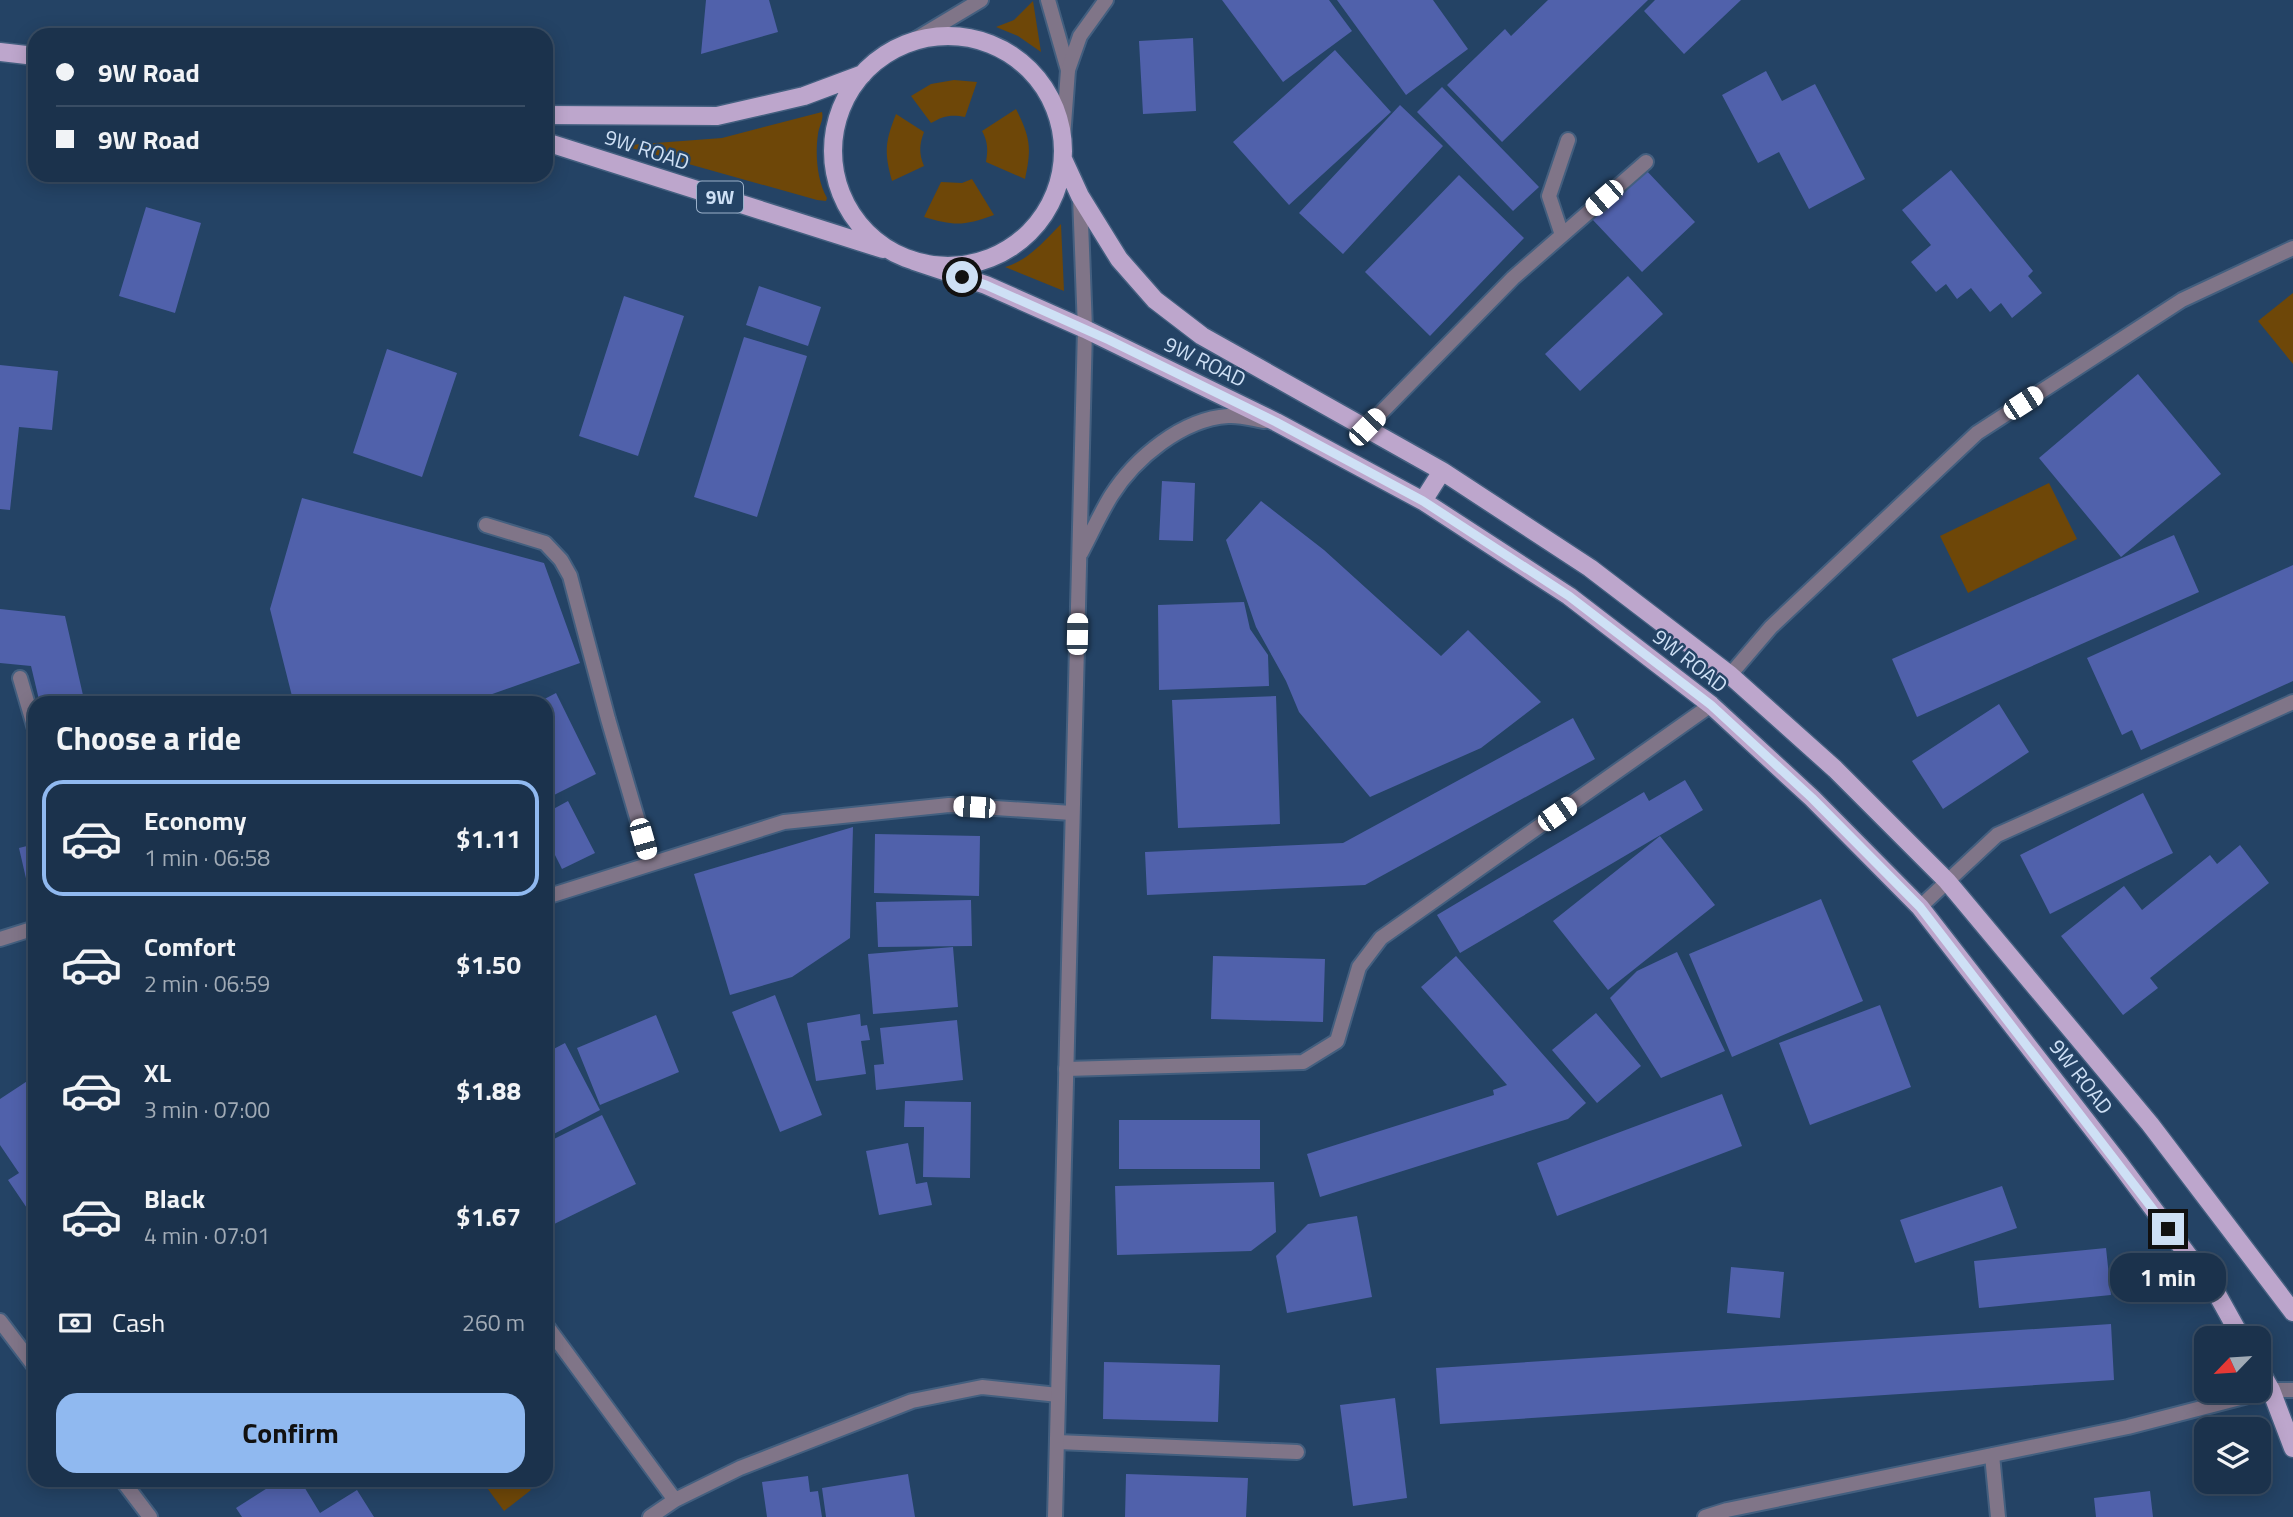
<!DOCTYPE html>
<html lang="en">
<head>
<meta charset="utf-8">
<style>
	:root { --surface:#1b324c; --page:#283e56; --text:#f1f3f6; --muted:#a0aab5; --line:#394d64; --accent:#90b9f0 }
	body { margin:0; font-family:"Titillium Web",sans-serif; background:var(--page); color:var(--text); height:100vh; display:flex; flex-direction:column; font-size:26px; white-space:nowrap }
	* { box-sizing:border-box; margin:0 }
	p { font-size:23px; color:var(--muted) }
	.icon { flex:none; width:38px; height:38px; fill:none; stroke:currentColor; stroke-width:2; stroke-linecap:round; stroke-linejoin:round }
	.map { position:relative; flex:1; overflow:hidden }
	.side { position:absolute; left:28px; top:696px; width:525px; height:791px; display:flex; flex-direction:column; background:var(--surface); border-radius:21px; box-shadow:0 4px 18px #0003,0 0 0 2px var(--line) }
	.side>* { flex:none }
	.banner { position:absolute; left:28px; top:28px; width:525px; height:154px; border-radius:21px; box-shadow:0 4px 18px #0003,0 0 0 2px var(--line); display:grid; align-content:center; height:154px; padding:0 28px; background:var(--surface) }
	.needle { width:46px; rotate:245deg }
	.buttons { position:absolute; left:2194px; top:1326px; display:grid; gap:14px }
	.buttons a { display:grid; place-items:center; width:77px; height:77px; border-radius:14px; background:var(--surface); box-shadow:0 4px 18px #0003,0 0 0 2px var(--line); font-size:35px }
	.end { position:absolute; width:32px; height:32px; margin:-16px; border:9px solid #cee0f5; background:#111; box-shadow:0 0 0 4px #111 }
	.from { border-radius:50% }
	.bubble { position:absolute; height:49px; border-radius:21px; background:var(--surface); box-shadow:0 4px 18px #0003,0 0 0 2px var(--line); font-size:23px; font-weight:700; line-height:49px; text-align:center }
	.car { position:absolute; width:21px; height:42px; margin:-21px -10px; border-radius:9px; box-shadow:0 0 5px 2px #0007; background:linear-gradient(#fff 24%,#345 0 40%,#fff 0 76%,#345 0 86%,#fff 0) }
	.banner b { display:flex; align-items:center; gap:24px; height:66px; font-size:26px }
	.banner b+b { border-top:2px solid var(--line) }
	.banner i { width:18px; height:18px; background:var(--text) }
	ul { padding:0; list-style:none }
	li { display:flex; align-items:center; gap:21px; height:116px; margin:0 14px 10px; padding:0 14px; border:4px solid transparent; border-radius:21px }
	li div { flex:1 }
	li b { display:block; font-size:26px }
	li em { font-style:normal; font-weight:700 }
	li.current { border-color:var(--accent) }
	li>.icon { width:63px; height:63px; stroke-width:1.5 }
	h2 { padding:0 28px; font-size:32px; line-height:84px }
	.pay { display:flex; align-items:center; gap:18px; height:77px; padding:0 28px; font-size:26px }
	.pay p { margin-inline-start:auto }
	.action { display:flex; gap:14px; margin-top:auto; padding:14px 28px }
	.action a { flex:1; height:80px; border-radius:21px; background:var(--accent); color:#111; font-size:28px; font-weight:700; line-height:80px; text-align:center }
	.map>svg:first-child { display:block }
</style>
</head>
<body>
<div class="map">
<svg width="2293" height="1517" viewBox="0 0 2293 1517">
	<rect width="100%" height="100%" fill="#244365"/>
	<path fill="#6e4708" d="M1033,1L1041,52L1018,36L996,27L1014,20Z
		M954,80L977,82L965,117C951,114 943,116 931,123L911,96L931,84Z
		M1016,109C1030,137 1032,147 1025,179L986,162C988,150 988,142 982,131Z
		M822,112C824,120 819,126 818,134C815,154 817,181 827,198L826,201L817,200L628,147L629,145L722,138Z
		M896,114L924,132C919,145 919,154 924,166L892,181C884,152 885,142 896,114Z
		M972,179L994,215C964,226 954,226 924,217L941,182L962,183Z
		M1061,224L1064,291L1005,267C1029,260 1044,241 1061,224Z
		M2293,293V364L2258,321Z
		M2049,483L2077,539L1968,593L1940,536Z
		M482,1481H524L531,1490L504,1511Z"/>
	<path fill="#5061ab" d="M706,0H769L778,32L701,54Z
		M1222,0H1329L1352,31L1283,82Z
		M1337,0H1433L1468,49L1406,95Z
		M1548,0H1648L1502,142L1447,85L1505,29L1511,36Z
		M1655,0H1741L1684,54L1644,11Z
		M1193,38L1196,111L1143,114L1139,41Z
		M1335,50L1391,112L1289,205L1233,142Z
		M1766,71L1782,101L1815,84L1865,179L1809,209L1779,152L1758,163L1722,95Z
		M1442,87L1539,187L1513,211L1417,112Z
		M1400,105L1443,146L1343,254L1299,213Z
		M1645,169L1695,222L1642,272L1592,219Z
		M1951,170L2033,271L2028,276L2042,293L2012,318L2001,303L1990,312L1971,288L1957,299L1946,284L1936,292L1911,262L1931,245L1902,210Z
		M1459,175L1524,238L1430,336L1365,272Z
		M146,207L201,223L175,313L119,296Z
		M1628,276L1663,314L1580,391L1545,354Z
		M759,286L821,307L808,346L746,325Z
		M624,296L684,316L638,456L579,436Z
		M744,337L807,356L757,517L694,497Z
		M387,349L457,373L422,477L353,453Z
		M0,365L58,371L52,430L19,427L10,510L0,509Z
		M2138,374L2221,474L2121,557L2039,458Z
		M1162,481L1195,483L1193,541L1159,540Z
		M302,498L544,563L580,663L464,704H294L270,609Z
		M1261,501L1324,550L1441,656L1468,630L1541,702L1481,748L1370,797L1299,712L1286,681L1256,627L1226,540Z
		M2174,535L2199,592L1917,717L1892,659Z
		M2293,565V681L2141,750L2132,730L2122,735L2087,658Z
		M1244,602L1250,629L1268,655L1269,686L1159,690L1158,605Z
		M0,609L65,616L85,704H40L31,666L0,663Z
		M556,693L596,774L546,799V704H535Z
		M1276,696L1280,824L1178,828L1172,700Z
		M1999,704L2029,752L1943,809L1912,761Z
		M1573,718L1595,759L1365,885L1147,895L1145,852L1343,843Z
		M1685,780L1703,810L1460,953L1437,915L1644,792L1649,801Z
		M2143,793L2173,853L2050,914L2020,855Z
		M568,801L595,853L562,869L546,837V813Z
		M853,827L850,938L792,977L730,995L694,874Z
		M875,834L980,836L979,896L874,893Z
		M1660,836L1715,905L1608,990L1553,921Z
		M35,844V885L28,887L19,848Z
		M2240,845L2269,883L2150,978L2158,988L2123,1015L2061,936L2124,886L2142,910L2210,855L2217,864Z
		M1821,899L1863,1001L1732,1057L1689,954Z
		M971,900L972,946L878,947L876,902Z
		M953,947L958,1007L873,1014L868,954Z
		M1677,952L1725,1051L1661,1078L1610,998L1637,971Z
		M1213,956L1325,959L1323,1022L1211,1019Z
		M1456,956L1586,1103L1568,1119L1320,1197L1307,1154L1494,1095L1493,1090L1507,1085L1421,987Z
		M775,995L822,1115L780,1132L732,1012Z
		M1880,1005L1911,1087L1810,1125L1779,1043Z
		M1596,1013L1641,1066L1597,1103L1552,1050Z
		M860,1014L861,1026L867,1025L870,1040L861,1041L866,1074L816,1081L807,1023Z
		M656,1015L679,1072L600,1105L577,1048Z
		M957,1020L963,1080L876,1090L874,1065L884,1064L880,1028Z
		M565,1043L600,1110L546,1138V1053Z
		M35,1076V1220L8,1180L19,1173L0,1145V1099Z
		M1722,1094L1742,1146L1557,1216L1537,1163Z
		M905,1101L971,1102L970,1178L923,1177L924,1127H904Z
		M602,1115L636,1184L546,1228V1143Z
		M1119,1120H1260V1169H1119Z
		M908,1143L916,1184L927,1182L932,1205L879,1215L866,1151Z
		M1274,1182L1276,1232L1251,1251L1117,1255L1115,1186Z
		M2002,1186L2017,1228L1915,1263L1900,1220Z
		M1357,1216L1372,1297L1287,1313L1276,1256L1308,1224Z
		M2106,1248L2111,1295L1979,1308L1974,1261Z
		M1731,1267L1784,1272L1780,1318L1727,1313Z
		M2111,1324L2114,1380L1440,1424L1436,1368Z
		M1104,1362L1220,1365L1218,1422L1103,1419Z
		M1395,1398L1407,1498L1353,1506L1340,1405Z
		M908,1474L915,1517H826L822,1488Z
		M1126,1474L1248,1478L1246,1517H1125Z
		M808,1476L810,1492L818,1491L822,1517H767L762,1482Z
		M280,1480H300L320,1513L357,1490L374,1517H242L236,1508Z
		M2150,1491L2153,1517H2096L2094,1498Z"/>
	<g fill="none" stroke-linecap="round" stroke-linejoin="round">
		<g stroke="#435f7f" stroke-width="18">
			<path id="service" d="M1562,235L1549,196L1568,140
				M1367,427L1513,278L1646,162
				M486,525L545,543L561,560L570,576L608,719L650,862
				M20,678L35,729
				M1920,907L1997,835L2293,702
				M1066,1069L1303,1062L1337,1041L1359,967L1381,938L1711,705
				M1057,1442L1297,1452
				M1992,1455L1998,1517
				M1705,1517L1727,1510L2128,1427L2271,1390H2293"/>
		</g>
		<g stroke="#435f7f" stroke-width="18">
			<path id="minor" d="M1048,0L1068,70
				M1730,675L1771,627L1977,433L2182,300L2293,248
				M546,897L784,822L949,805L1072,813
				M0,939L35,928
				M0,1321L35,1367
				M546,1325L675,1500
				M122,1480L150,1517
				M650,1517L675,1500L740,1468L912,1401L982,1387L1058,1395"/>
		</g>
		<g stroke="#435f7f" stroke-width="18">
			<path id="tertiary" d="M911,42L981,0
				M1063,138L1068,70L1080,36L1106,0
				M1081,553C1091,534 1100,514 1111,496C1135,458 1182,419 1228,416C1240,415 1253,419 1265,421
				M1055,1517L1085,329L1080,196"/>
		</g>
		<g stroke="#435f7f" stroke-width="21">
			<path id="primary" d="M833 151a115 115 0 1 1 230 0a115 115 0 1 1-230 0Z
				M0,52L35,56
				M546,115L717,116L804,96L863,74
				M546,142L883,249
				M1063,159L1080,196L1119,259L1155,300L1202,336L1442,471L1590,568L1730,675L1835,769L1947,881L2150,1124L2293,1312
				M914,261L986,285L1085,329L1276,422L1423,501L1569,596L1711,705L1812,798L1920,907L2119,1163L2217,1294L2242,1339
				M1423,501L1442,471
				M2259,1369L2271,1390L2293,1448"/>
		</g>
		<use href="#service" stroke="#807588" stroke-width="14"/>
		<use href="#minor" stroke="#807588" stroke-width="14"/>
		<use href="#tertiary" stroke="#807588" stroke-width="14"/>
		<use href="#primary" stroke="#bda6cc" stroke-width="18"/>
	</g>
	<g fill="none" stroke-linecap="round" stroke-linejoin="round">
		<path stroke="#cee0f5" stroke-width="9" d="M962,277L986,285L1109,340L1276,422L1423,501L1569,596L1711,705L1812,798L1920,907L2168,1229"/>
	</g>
	<g text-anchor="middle" stroke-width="5" stroke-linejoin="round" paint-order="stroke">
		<rect fill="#244365" stroke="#9bb1ca" stroke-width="2" x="697" y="181.5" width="46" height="31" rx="5"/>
		<g font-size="19" font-weight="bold" fill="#cee0f5">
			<text x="720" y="204">9W</text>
		</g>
		<g font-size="21" fill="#cee0f5" stroke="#244365">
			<text transform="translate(647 150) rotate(18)" y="7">9W ROAD</text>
			<text transform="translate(1205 362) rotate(26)" y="7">9W ROAD</text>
			<text transform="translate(1690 661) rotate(38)" y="7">9W ROAD</text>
			<text transform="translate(2081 1077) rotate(52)" y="7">9W ROAD</text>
		</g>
	</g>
</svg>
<div class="buttons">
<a><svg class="needle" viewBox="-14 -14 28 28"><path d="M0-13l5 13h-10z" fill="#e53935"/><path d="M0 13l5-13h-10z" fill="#a0aab5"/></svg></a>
<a><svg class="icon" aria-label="layers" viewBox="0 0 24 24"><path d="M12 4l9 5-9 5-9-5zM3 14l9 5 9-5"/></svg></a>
</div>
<i class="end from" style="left:962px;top:277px"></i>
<i class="end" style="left:2168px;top:1229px"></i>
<div class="bubble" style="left:2110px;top:1253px;width:116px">1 min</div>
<i class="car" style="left:1604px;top:198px;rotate:229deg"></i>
<i class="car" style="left:2023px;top:403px;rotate:57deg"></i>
<i class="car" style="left:1367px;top:427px;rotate:44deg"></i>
<i class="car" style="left:1077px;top:634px;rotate:1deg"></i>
<i class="car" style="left:974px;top:807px;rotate:274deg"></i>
<i class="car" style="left:1557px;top:814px;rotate:55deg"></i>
<i class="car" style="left:643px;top:839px;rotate:164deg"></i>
<div class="banner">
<b><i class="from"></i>9W Road</b>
<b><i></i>9W Road</b>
</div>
<section class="side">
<h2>Choose a ride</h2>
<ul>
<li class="current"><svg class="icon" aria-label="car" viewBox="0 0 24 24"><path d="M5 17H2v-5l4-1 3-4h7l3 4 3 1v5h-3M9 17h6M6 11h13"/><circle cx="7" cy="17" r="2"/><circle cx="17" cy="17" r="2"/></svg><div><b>Economy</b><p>1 min · 06:58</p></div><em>$1.11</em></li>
<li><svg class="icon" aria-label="car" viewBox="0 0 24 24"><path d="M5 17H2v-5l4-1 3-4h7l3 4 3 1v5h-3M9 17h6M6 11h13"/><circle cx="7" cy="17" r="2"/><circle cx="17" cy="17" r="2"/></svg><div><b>Comfort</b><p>2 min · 06:59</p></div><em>$1.50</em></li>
<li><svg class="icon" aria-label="car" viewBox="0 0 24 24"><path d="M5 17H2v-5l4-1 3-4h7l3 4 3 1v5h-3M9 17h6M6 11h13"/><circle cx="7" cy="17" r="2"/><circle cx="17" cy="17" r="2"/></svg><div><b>XL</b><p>3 min · 07:00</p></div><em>$1.88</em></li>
<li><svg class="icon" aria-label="car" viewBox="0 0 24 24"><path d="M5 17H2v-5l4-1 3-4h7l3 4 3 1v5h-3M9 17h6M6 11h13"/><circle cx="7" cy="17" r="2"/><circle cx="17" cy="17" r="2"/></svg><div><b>Black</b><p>4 min · 07:01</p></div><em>$1.67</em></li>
</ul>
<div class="pay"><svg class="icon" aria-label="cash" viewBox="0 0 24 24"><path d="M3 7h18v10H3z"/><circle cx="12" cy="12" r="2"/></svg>Cash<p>260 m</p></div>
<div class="action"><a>Confirm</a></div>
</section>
</div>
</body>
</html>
